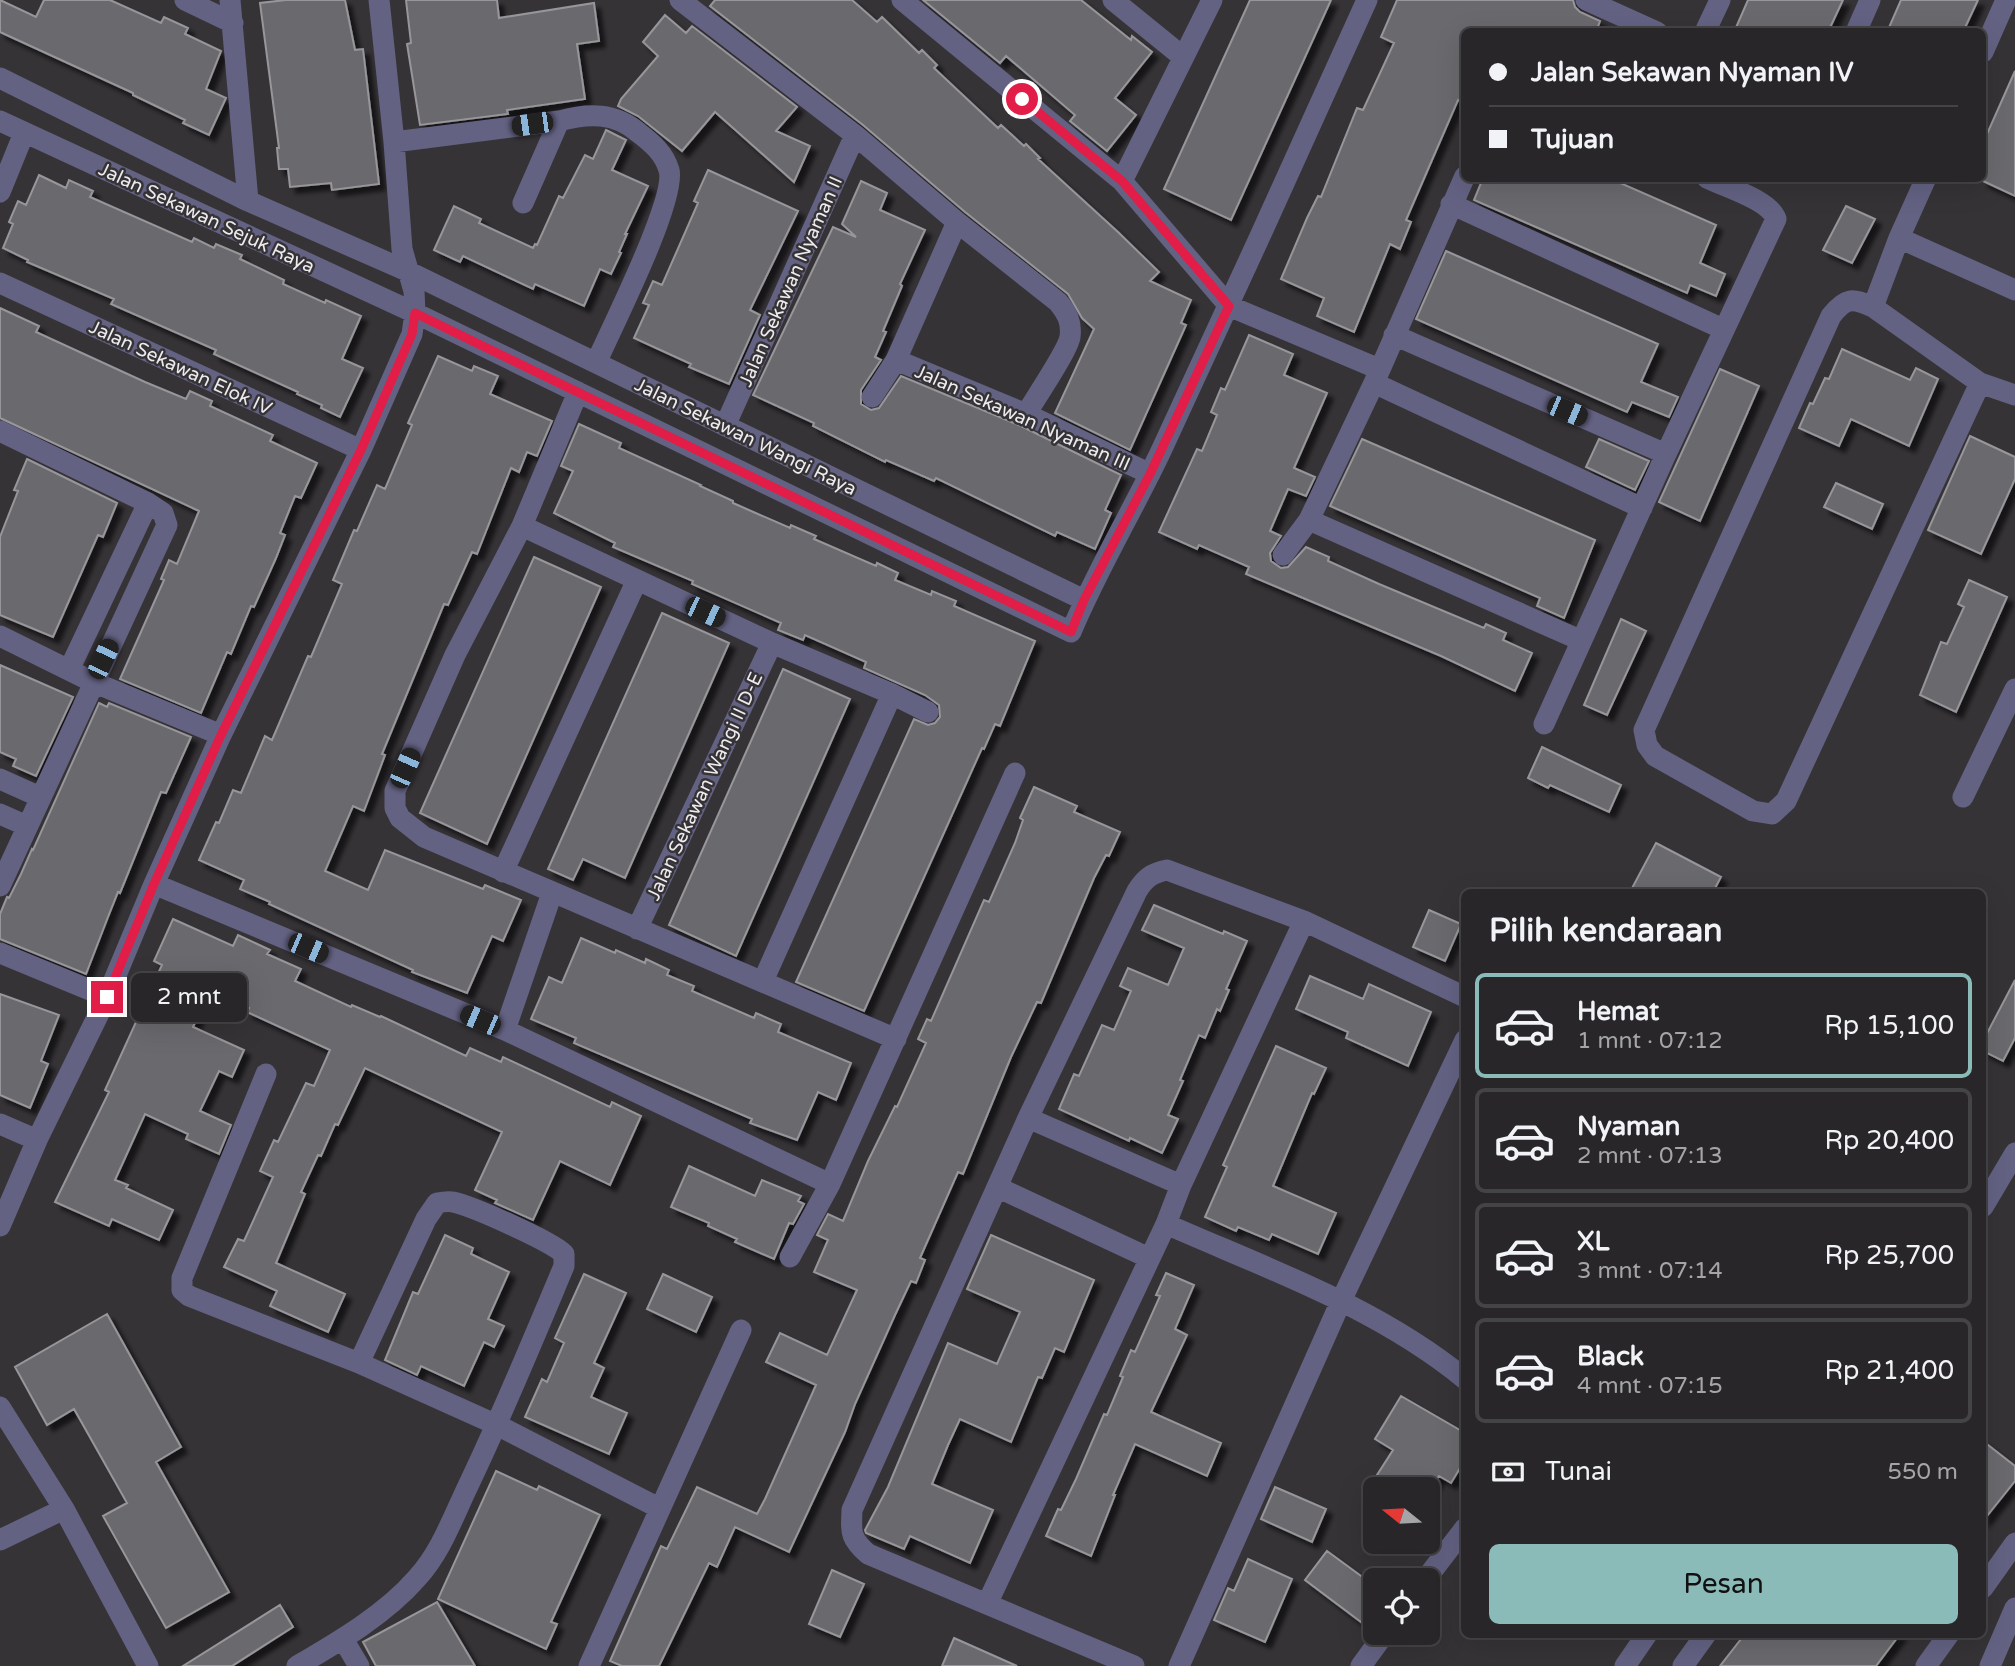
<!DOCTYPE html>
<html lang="id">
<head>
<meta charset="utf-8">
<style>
	:root { --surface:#282629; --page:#302e31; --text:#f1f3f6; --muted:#a5a5a8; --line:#444346; --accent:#8bbbb9 }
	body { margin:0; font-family:"Varela Round",sans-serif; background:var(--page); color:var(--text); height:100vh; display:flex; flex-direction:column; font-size:26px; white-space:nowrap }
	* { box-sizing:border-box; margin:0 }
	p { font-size:23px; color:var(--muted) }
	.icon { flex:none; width:38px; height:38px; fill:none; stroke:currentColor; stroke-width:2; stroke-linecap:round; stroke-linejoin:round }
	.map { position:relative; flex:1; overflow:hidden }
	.details { position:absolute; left:1461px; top:889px; width:525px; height:749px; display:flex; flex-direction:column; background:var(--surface); border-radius:10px; box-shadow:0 7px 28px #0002,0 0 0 2px var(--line) }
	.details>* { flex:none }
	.hud { position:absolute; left:1461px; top:28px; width:525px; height:154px; border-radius:10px; box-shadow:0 7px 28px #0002,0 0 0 2px var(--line); display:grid; align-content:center; height:154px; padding:0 28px; background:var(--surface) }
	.needle { width:46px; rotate:288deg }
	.tools { position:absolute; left:1363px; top:1477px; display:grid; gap:14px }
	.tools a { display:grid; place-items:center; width:77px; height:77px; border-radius:10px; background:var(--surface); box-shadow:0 7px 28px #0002,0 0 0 2px var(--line); font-size:35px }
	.end { position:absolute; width:32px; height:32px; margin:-16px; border:9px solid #e11d48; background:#fff; box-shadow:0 0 0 4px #fff }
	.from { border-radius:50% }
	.bubble { position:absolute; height:49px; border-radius:10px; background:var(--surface); box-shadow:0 7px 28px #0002,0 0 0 2px var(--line); font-size:23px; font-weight:600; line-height:49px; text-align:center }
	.car { position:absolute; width:21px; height:42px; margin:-21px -10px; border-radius:9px; box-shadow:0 0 5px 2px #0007; background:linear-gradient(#222 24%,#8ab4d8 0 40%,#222 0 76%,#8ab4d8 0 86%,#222 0) }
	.hud b { display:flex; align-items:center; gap:24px; height:66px; font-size:26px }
	.hud b+b { border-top:2px solid var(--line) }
	.hud i { width:18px; height:18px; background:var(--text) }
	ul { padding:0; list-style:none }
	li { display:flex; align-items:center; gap:21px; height:105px; margin:0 14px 10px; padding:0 14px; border:4px solid var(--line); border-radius:10px }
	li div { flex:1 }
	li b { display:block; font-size:26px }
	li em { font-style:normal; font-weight:600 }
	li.on { border-color:var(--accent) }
	li>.icon { width:63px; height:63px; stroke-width:1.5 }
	h2 { padding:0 28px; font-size:32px; line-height:84px }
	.pay { display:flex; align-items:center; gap:18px; height:77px; padding:0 28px; font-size:26px }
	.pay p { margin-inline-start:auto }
	.button { display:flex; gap:14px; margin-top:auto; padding:14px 28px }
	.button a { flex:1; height:80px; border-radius:10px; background:var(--accent); color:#111; font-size:28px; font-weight:600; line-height:80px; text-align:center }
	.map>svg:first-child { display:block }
</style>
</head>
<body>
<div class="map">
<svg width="2015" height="1666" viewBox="0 0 2015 1666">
	<defs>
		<filter id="shadow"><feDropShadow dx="6" dy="6" stdDeviation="2" flood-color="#0009"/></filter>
	</defs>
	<rect width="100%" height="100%" fill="#363337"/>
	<path fill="#6b696d" stroke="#97969a" stroke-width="2" filter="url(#shadow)" d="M0,0L36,17L44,0H110L161,23L164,17L188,28L185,34L221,51L206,89L226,98L209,135L183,123L185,120L133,95V93L0,32Z
		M286,0H345L355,50L363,49L379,184L332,190L331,183L290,187L288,169H279L277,148H279L260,3Z
		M406,0H497L499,18L594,3L599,41L577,44L585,99L507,110L508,114L420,125L407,44L411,43Z
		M715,0H852L877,22L882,17L919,53L922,50L937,65L934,68L998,128L1001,125L1024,146L1026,144L1040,158L1038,159L1118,232L1159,272L1150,281L1191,300L1181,323L1186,325L1130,450L1055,413L1094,329L1082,318L1068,294L965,212L863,125L710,6Z
		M923,0H1081L1131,40L1132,36L1152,52L1115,98L1136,115L1107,151L1070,121L1075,115L1006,56L1000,63Z
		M1250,0H1331L1231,220L1164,189Z
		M1397,0H1573L1575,7L1580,12L1600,21L1596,32H1465V103L1458,100L1406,220L1411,222L1400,249L1390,244L1354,332L1317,316L1324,298L1281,279L1307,218L1318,196L1321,197L1357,108L1363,110L1394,43L1381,37Z
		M1748,0H1843L1828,32H1734Z
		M1901,0H1978L1963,32H1887Z
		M665,15L686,33L692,26L797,107L776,131L810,146L794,182L715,112L682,151L638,116L618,106L621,99L658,56L643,42Z
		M2015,71V196L1983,181V143Z
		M606,130L626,140L612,170L648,186L625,234H627L619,252L621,253L611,274L600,269L584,306L535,284L533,289L463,256L460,262L434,250L454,206L481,219L479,223L533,248L535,244L537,245L559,196L563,198L585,155L593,159Z
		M708,170L798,211L750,310L760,315L729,384L689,367L691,364L634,338L649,305L643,303L653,281L662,285L698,203L694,201Z
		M39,175L66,188L69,180L93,191L90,197L192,242L194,238L214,248L216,244L242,255L240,259L284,280L283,284L325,303L326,300L361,316L342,359L363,368L340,417L321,408L322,405L297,394L298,392L214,354L216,350L111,304L114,299L27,262L28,260L3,248L13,224L9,222L18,201L26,205Z
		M1483,178H1609L1716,225L1700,263L1725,274L1716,296L1690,285L1687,293L1474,200Z
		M861,181L887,193L880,210L925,230L900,284L902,286L883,331L886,332L875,357L881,360L861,390V404L871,410L879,408L901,376L1021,426L1121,475L1105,510L1111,513L1095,549L1057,532L1055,536L936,478L934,481L886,460L885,462L813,426L814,423L753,395L833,227L856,237L842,224Z
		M1846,206L1875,219L1852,263L1823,250Z
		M1446,251L1658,344L1641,382L1678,397L1669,417L1632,402L1627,412L1416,319Z
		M0,308L39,326L36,332L145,382L186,399L190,391L212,401L210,406L273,435L270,441L317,463L301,498L295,496L280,533L285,535L276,558L254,607L251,606L231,654L227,652L201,713L120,679L164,580L161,579L169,560L177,564L199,511L0,418Z
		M1249,335L1293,354L1284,375L1327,393L1294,468L1315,477L1306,496L1288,489L1270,531L1281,536L1270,553L1271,561L1281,568L1288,567L1306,547L1329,557L1328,561L1379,584L1484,628L1486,624L1506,633L1503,640L1532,653L1515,691L1441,656L1246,574L1249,567L1199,545L1197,549L1159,532L1197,449L1202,451L1217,415L1211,412L1221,388L1225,390Z
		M1842,349L1910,380L1916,368L1938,379L1909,446L1851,419L1839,446L1799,428L1810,403L1813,404L1825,378L1829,379Z
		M438,356L472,371L474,366L498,376L490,394L552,421L537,456L527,452L519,472L511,468L477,554L472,552L448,605L444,604L382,754L385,755L364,811L353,806L325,871L368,890L385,850L483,889L485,885L521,900L503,941L492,936L467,993L412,972L413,970L269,904L270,902L240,889L244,880L199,860L216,822L219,823L233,790L241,793L265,736L272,740L308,656L311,657L342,584L333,580L354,530L357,531L377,485L385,489L412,425L408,423Z
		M1720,369L1759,386L1700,521L1659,502Z
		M579,424L621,443L619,448L701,485L700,486L733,501V503L790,528L791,525L816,536L814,539L876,566L877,563L898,573L895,580L931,595L932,591L956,601L954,606L1035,641L1000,726L995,724L984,749L982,748L864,1011L796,982L914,719L928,725L935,723L940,717L939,705L925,695L864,668L866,662L805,635L803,640L778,630L781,623L692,584L693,581L613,547L615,543L554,513L573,471L561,466Z
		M1970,436L2015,457V479L1981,554L1928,530Z
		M1362,439L1595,540L1564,618L1537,606L1540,598L1330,506Z
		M1599,439L1649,461L1635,490L1586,467Z
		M27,459L117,503L103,537L98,535L53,637L0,615V537L18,491L14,490Z
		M1836,483L1883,504L1872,529L1824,507Z
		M534,557L601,587L487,844L420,813Z
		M1969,580L2007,597L1956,712L1920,695L1941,642L1947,644L1964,607L1958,604Z
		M662,613L729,643L625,878L583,859L573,880L548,869Z
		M1621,619L1646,631L1607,715L1584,705Z
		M0,665L73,697L36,776L13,766L16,759L0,752Z
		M783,669L850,699L736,956L669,925Z
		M99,703L107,707L109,703L191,737L166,793L161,792L120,893L118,892L108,917L86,974L0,939V914L7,897L9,898L21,874L32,849L33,850Z
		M1542,747L1621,785L1609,812L1550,785L1548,788L1528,778Z
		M1034,787L1077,806L1074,812L1120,832L1109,856L1106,855L1094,878L1041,1003L1037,1002L1011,1057L963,1174L958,1172L920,1258L925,1260L916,1283L911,1281L895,1315L855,1404L845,1432L789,1552L735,1527L717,1567L709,1563L659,1666H622L610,1661L661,1546L667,1549L697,1487L757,1514L765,1499L816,1385L766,1362L780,1333L827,1355L857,1290L814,1272L828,1240L817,1235L828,1214L843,1221L868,1161L895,1106L897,1107L926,1043L918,1039L927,1019L931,1021L984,900L989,902L1015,843L1023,820L1020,818Z
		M1656,843L1721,877L1713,892H1630Z
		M1154,905L1223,934L1224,931L1247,941L1226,989L1229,990L1220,1011L1217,1009L1205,1038L1199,1035L1180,1080L1183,1081L1168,1115L1178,1119L1162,1153L1130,1138L1129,1141L1059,1109L1074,1074L1079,1076L1102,1025L1114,1030L1131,991L1120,986L1128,968L1168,985L1184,948L1142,930Z
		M1429,910L1461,924L1445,961L1413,947Z
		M173,919L233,946L238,935L270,950L267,954L301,969L295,981L351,1007L352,1005L380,1017L381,1016L466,1056L470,1048L501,1062L503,1057L610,1107L612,1102L641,1116L610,1185L560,1161L533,1220L495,1203L497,1200L475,1190L502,1132L365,1068L338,1125L335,1124L321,1156L318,1155L301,1192L305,1194L276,1263L345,1294L328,1332L270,1306L277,1291L224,1267L238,1239L244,1241L273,1177L260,1171L274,1140L278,1142L306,1083L314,1086L330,1050L247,1012L249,1008L210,990L193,1027L244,1050L232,1077L219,1071L200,1111L231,1125L219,1154L186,1139L188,1134L145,1114L115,1180L128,1185L126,1188L173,1210L159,1240L112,1219L109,1226L55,1202L109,1092L105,1090L162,965L154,961Z
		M581,938L615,953L616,950L645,963L646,959L669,970L667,975L694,986L692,991L754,1018L756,1013L781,1024L778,1032L851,1063L836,1100L818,1092L797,1140L750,1123L752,1119L574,1043L576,1038L531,1019L549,977L562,983Z
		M1310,976L1363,999L1369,984L1431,1012L1408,1066L1346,1038L1348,1032L1296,1009Z
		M2015,980V1038L2003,1061L1983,1051V1041Z
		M0,994L59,1015L41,1061L48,1064L30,1108L0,1095Z
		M1276,1046L1326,1068L1314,1094L1312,1093L1273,1186L1336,1213L1318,1254L1272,1234L1269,1240L1238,1227L1236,1231L1205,1217L1227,1167L1223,1165Z
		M689,1166L755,1196L762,1180L801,1196L798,1201L804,1204L793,1224L789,1223L774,1259L735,1242L737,1239L708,1226L709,1223L671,1207Z
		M445,1235L473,1248L471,1254L509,1272L488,1319L504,1326L494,1347L484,1342L464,1386L421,1366L417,1375L385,1360L413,1292L418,1294Z
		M991,1235L1094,1280L1064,1352L1055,1348L1042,1378L1038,1377L1011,1442L960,1419L948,1445L932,1484L993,1510L970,1563L910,1536L904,1549L866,1533L865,1530L888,1487L948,1343L997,1364L1020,1312L967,1289Z
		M1166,1273L1194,1285L1175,1329L1187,1335L1151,1412L1221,1443L1207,1476L1135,1444L1113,1495H1115L1091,1556L1046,1536L1058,1509L1061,1510L1076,1479L1104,1414L1107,1415L1123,1377L1120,1376L1131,1350L1135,1352L1160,1296L1156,1295Z
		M584,1274L626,1293L594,1363L604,1368L591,1397L627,1413L609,1454L525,1417L542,1379L547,1382L564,1343L555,1338Z
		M663,1274L712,1297L696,1332L647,1309Z
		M107,1314L181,1447L156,1462L229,1592L166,1628L103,1516L127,1503L74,1409L47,1425L15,1367Z
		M1401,1396L1465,1433V1460L1451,1483L1439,1476L1431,1489H1368L1393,1450L1375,1439Z
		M1983,1441L2015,1466V1481L1983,1521Z
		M496,1471L537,1490L539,1486L600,1515L551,1622L557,1624L546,1649L438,1599Z
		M1275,1487L1326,1509L1312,1542L1261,1519Z
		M1327,1551L1376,1587V1601L1361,1622L1305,1580Z
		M1248,1559L1292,1579L1265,1642L1214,1620L1228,1588L1234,1591Z
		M832,1570L864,1584L840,1637L809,1624Z
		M437,1602L475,1666H376L363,1642Z
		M280,1605L293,1627L232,1666H183Z
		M1745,1634H1900L1876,1666H1720Z
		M954,1638L1017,1666H942Z"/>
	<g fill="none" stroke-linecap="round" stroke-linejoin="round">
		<path stroke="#646283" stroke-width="21" d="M185,0L233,23
			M230,0L248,201
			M680,0L855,135L957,222L1058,302C1067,313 1072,322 1070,337C1068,350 1035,399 1026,414
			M902,0L1122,181L1229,306L1379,369
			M1113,0L1183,57
			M1586,0L1657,32
			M1705,32L1720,0
			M1856,32L1870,0
			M1983,52L2006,0
			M0,78L248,201L407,271L1084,600
			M0,121L415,313L1071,632C1097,570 1132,512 1161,451C1231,301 1299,151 1367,0
			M394,142L559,121C588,113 615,112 639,133C652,143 664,153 669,170C677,199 611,329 596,363
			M1122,181L1212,0
			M0,192L24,133
			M523,203L559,121
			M1451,204L1723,329
			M1899,238L2015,290
			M0,283L361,450
			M1873,307L1899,238L1926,178
			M1394,335L1666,454L1544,724
			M896,360L1026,414L1150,474
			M1374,383L1642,508
			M1980,383L1786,801L1772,814L1753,811L1655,756L1647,745L1644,730L1831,316C1846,297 1852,298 1873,307L1980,383L2015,395
			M578,392L522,526L455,655L395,791V808L400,818L424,837L896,1039
			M872,397L896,360L957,222
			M725,426L855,135
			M0,431L148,503L163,513L167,525L0,886
			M1666,454L1776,219C1770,200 1725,187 1707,178
			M1309,520L1580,640
			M522,526L772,643L892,694L928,712
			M1283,555L1309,520L1374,383L1465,176
			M0,636L93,682L221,735
			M69,670L148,503
			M0,779L40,797
			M1963,797L2015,689
			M0,814L27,826
			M503,872L637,580
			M154,884L505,1030L830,1184
			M637,929L772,643
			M0,953L107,997
			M763,981L892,694
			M505,1030L552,893
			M266,1074L182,1278V1290L189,1296L359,1363L497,1425L659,1508
			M1028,1118L1181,1185
			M0,1124L37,1140
			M997,1187L1149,1258
			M1983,1207L2015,1153
			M1166,1224C1268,1269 1377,1307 1465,1379
			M0,1226L37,1140L107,997L154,884L221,735L361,450L412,334L415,313L414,291L402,249L394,142L379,0
			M790,1257L830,1184L1015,773
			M0,1407L64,1509L148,1666
			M0,1540L64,1509
			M1425,1580L1465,1528
			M1983,1588L2015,1543
			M987,1604L1166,1224L1181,1185L1304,921
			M343,1639L359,1666
			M297,1666C338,1642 386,1614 417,1578C441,1552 453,1517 468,1486C503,1413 533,1340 564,1266V1254C551,1241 472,1206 453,1202C448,1201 442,1202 437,1203L426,1219L359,1363
			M589,1666L741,1330
			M1134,1666L868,1554C850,1538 851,1533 852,1510L1028,1118L1137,891C1145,878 1152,873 1167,870L1304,921L1465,997
			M1179,1666L1341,1301L1465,1040
			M1361,1666L1385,1633
			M1625,1666L1647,1634
			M1683,1666L1706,1634
			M1926,1666L1949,1634
			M1990,1666L2015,1608"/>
	</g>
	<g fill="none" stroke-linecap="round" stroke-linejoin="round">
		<path stroke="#e11d48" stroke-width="9" d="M107,997L154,884L221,735L361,450L412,334L415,313L1071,632L1084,600L1150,474L1229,306L1122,181L1022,99"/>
	</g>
	<g text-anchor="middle" stroke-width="5" stroke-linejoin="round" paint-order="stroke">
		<g font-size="19" fill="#edebed" stroke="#363337">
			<text transform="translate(207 217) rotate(25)" y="7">Jalan Sekawan Sejuk Raya</text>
			<text transform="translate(790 281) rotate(-66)" y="7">Jalan Sekawan Nyaman II</text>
			<text transform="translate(181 367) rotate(25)" y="7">Jalan Sekawan Elok IV</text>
			<text transform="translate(1023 417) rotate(24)" y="7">Jalan Sekawan Nyaman III</text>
			<text transform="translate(746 436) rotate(26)" y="7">Jalan Sekawan Wangi Raya</text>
			<text transform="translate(704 786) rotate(-65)" y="7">Jalan Sekawan Wangi II D-E</text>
		</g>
	</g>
</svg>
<div class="tools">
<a><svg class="needle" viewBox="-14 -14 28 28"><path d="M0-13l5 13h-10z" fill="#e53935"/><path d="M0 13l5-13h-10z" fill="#a5a5a8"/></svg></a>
<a><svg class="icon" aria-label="locate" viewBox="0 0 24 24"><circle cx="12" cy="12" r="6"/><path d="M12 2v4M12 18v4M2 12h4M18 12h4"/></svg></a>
</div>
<i class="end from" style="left:1022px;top:99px"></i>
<i class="end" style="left:107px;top:997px"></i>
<div class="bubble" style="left:131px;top:973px;width:116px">2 mnt</div>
<i class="car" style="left:532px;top:124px;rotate:262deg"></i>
<i class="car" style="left:1567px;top:411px;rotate:113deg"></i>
<i class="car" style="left:705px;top:612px;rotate:115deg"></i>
<i class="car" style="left:103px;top:659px;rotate:25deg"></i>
<i class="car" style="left:405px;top:768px;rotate:24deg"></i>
<i class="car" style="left:308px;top:948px;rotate:113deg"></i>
<i class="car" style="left:480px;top:1020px;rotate:293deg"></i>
<div class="hud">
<b><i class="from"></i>Jalan Sekawan Nyaman IV</b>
<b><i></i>Tujuan</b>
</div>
<section class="details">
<h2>Pilih kendaraan</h2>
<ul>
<li class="on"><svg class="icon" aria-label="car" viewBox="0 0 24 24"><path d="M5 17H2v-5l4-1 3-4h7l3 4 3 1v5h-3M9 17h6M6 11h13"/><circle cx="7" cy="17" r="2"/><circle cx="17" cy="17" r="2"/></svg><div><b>Hemat</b><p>1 mnt · 07:12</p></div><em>Rp 15,100</em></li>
<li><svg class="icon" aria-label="car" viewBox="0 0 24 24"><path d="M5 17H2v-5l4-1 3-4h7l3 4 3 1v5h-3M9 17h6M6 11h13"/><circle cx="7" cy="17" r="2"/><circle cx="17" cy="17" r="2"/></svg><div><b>Nyaman</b><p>2 mnt · 07:13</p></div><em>Rp 20,400</em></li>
<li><svg class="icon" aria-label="car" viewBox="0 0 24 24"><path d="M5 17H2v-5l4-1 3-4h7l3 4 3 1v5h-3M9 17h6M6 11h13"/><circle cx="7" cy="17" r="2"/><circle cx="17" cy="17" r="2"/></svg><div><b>XL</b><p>3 mnt · 07:14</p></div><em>Rp 25,700</em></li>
<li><svg class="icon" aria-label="car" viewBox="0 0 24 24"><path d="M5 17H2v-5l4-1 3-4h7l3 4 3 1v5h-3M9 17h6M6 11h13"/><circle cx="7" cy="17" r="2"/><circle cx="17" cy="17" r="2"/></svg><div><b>Black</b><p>4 mnt · 07:15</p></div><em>Rp 21,400</em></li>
</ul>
<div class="pay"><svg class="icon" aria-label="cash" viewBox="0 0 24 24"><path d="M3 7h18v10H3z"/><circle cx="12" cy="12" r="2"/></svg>Tunai<p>550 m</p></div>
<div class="button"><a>Pesan</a></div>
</section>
</div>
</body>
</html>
